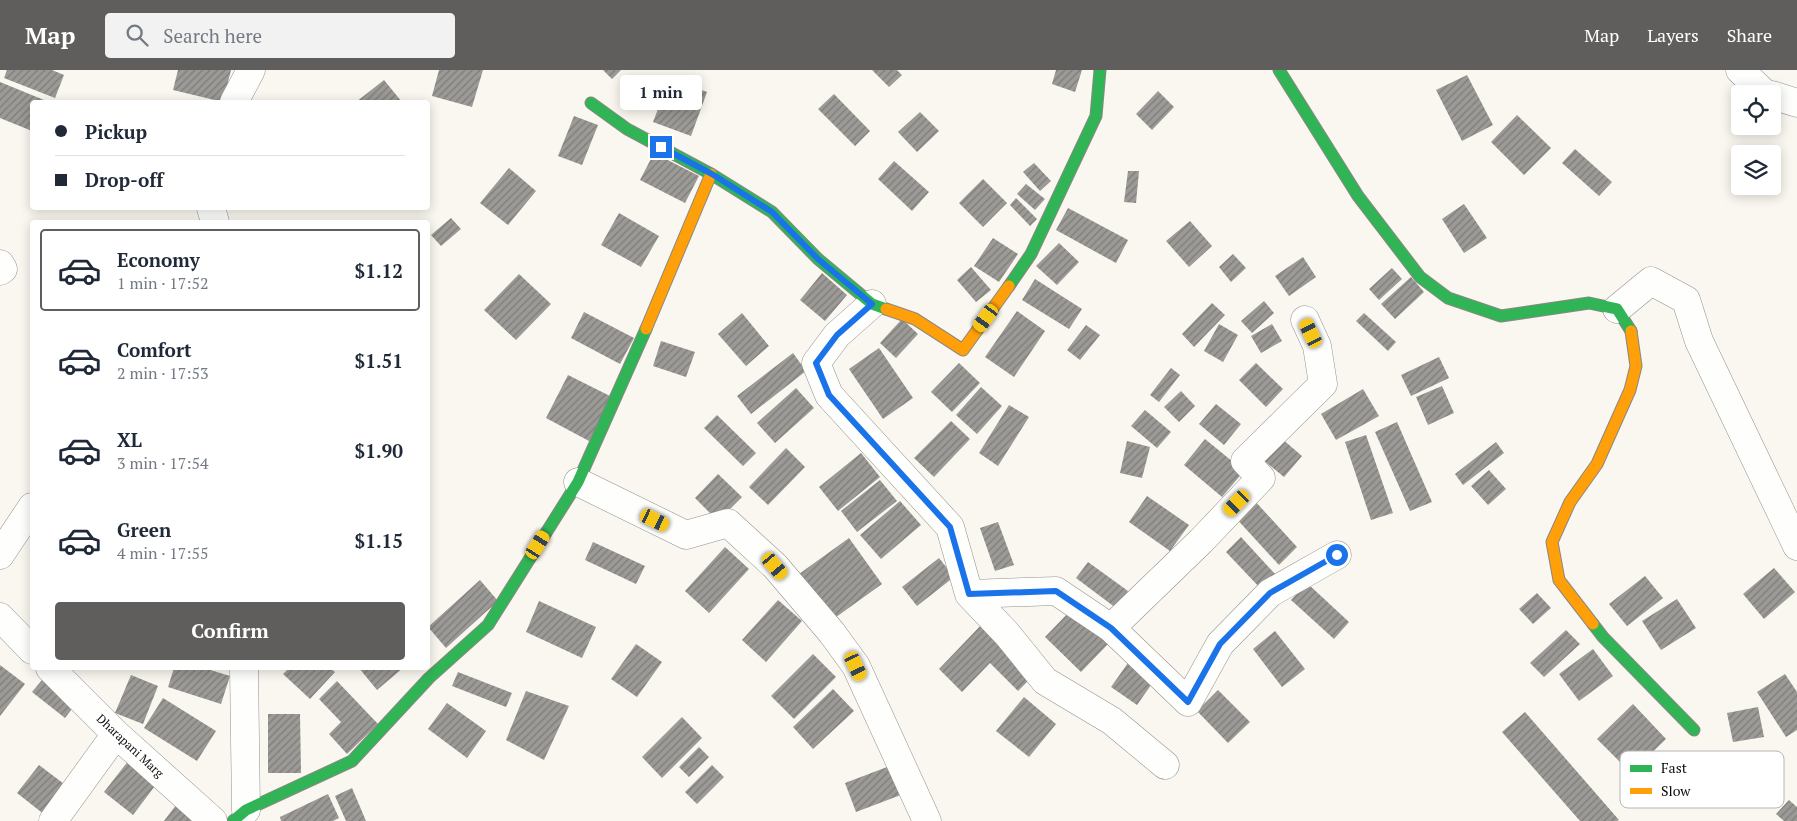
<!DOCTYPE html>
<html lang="en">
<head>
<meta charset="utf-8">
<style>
	:root { --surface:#fff; --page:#f2f2f3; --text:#1f2937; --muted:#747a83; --line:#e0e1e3; --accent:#5f5e5c }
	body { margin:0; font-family:"PT Serif",serif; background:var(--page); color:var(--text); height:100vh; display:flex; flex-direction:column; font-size:19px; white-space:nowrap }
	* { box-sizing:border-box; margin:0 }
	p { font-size:16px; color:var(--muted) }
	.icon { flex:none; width:28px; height:28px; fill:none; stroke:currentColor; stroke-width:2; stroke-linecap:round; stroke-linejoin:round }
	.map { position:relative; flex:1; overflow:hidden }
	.details { position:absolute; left:30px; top:150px; width:400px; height:450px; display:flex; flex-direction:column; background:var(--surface); border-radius:5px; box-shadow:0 2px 12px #0003 }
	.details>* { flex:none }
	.top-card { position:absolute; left:30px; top:30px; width:400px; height:110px; border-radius:5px; box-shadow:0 2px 12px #0003; display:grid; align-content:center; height:110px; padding:0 25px; background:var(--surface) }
	.fabs { position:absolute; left:1731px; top:15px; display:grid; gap:10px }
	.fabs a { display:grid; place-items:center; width:50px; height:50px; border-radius:5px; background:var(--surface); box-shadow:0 2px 12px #0003; font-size:25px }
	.end { position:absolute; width:22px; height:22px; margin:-11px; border:6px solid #1a73e8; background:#fff; box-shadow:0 0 0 2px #fff }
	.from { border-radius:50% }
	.bubble { position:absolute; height:35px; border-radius:5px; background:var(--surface); box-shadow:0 2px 12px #0003; font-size:16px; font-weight:700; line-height:35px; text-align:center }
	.car { position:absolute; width:15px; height:30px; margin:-15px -8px; border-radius:6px; box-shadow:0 0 4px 1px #0007; background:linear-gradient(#f5c518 24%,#345 0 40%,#f5c518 0 76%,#345 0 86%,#f5c518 0) }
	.top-card b { display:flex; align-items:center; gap:18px; height:48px; font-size:19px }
	.top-card b+b { border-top:1px solid var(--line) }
	.top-card i { width:12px; height:12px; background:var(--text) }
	ul { padding:9px 0 0; list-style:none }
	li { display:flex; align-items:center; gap:15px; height:82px; margin:0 10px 8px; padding:0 15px; border:2px solid transparent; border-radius:5px }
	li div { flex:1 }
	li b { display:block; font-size:19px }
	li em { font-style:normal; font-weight:700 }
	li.on { border-color:var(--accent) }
	li>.icon { width:45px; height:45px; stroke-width:1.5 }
	.cta { display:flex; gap:10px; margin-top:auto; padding:10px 25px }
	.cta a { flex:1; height:58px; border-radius:5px; background:var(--accent); color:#fff; font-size:20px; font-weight:700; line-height:58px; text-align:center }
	header { display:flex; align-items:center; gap:30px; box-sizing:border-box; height:70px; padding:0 25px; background:var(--accent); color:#fff }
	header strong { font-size:24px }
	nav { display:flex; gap:28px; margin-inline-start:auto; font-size:18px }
	.search { width:350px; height:45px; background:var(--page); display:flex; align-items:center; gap:12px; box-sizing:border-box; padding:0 18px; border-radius:5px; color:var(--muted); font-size:19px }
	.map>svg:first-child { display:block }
</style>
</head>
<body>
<header>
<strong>Map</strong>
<div class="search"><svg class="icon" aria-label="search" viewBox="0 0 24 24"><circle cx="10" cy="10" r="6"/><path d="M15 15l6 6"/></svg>Search here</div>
<nav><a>Map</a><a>Layers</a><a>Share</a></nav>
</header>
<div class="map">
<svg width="1797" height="751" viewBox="0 0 1797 751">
	<defs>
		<pattern id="building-hatch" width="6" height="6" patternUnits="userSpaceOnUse" patternTransform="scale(1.25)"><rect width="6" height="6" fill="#9c9a96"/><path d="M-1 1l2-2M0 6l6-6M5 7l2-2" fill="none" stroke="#7e7c79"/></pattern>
	</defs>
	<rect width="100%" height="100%" fill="#faf7f0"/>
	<path fill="url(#building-hatch)" d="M7,0H52L64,5L55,28L4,8Z
		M178,0H231L223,32L173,20Z
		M439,0H483L472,37L432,26Z
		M603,0H621L612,9Z
		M872,0H897L902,5L889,17Z
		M1056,0H1082L1075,22L1052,14Z
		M1467,5L1493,55L1462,71L1436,20Z
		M670,8L707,22L691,66L653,52Z
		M384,10L402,32H356Z
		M0,12L44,30L43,32H32V61L0,48Z
		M1158,21L1174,37L1152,60L1136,44Z
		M834,24L870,61L855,76L818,39Z
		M920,42L939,61L917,82L898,62Z
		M1517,45L1551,78L1524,105L1491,72Z
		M574,46L598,55L582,95L558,86Z
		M1575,79L1612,112L1599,126L1562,93Z
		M654,83L699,106L685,133L640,110Z
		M894,91L929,122L912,141L878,109Z
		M1034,93L1051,111L1040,121L1023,102Z
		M509,98L536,121L508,155L480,133Z
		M1128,101H1139L1136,133L1124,132Z
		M983,109L1007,133L983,157L959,133Z
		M1026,114L1045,129L1035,140L1017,124Z
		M1016,128L1037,149L1030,156L1010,135Z
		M1464,134L1487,168L1464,183L1442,149Z
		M1068,138L1128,170L1116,193L1056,160Z
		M619,143L659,166L641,197L601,175Z
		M451,148L461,159L441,176L431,165Z
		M1190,151L1212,176L1189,197L1166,171Z
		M993,168L1018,184L999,212L974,196Z
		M1059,173L1079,192L1057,215L1036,196Z
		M1233,184L1246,198L1231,212L1219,197Z
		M1303,187L1316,207L1289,226L1275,206Z
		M971,197L991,220L976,232L957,210Z
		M1392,198L1402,209L1379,230L1369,219Z
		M822,203L847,225L825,251L800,230Z
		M519,204L551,234L516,270L484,240Z
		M1411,207L1424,222L1395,249L1381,234Z
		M1035,209L1082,239L1069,259L1022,230Z
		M1264,231L1274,243L1252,263L1241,251Z
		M1212,233L1225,245L1194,277L1182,264Z
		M1017,241L1045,261L1014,307L985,287Z
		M584,242L634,268L620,294L571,268Z
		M742,243L769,276L746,296L718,264Z
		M1364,243L1396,272L1388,281L1356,251Z
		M902,249L918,264L896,288L880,273Z
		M1219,254L1238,265L1223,292L1204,281Z
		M1272,254L1282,271L1261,283L1251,266Z
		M1086,255L1100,265L1080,290L1067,280Z
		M661,271L695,282L686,307L653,296Z
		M879,278L913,328L883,349L849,299Z
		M793,283L806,301L751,344L737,326Z
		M1439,287L1449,308L1411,326L1401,305Z
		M959,293L980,313L952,342L931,322Z
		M1256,293L1283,319L1266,337L1239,310Z
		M1171,298L1180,305L1159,332L1150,325Z
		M568,305L612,327L589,371L546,348Z
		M1442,316L1454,343L1428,355L1416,327Z
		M981,317L1002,336L977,364L956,345Z
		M796,318L814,338L775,373L757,353Z
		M1363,319L1379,346L1336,370L1321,344Z
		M1181,321L1195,336L1179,352L1164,337Z
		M1216,334L1241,354L1224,375L1199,354Z
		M1009,335L1029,347L998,396L979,383Z
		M1145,340L1171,362L1157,378L1131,356Z
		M717,345L756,383L743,396L704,358Z
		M951,351L970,369L934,407L914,388Z
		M1397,352L1432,432L1410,441L1375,362Z
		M1366,365L1393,443L1371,450L1345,372Z
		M1281,368L1302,386L1284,407L1262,389Z
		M1205,369L1244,401L1222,427L1184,395Z
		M1127,371L1150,377L1142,408L1120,403Z
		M1496,372L1504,383L1463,415L1455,404Z
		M786,378L805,397L768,435L749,417Z
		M861,383L880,407L838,441L819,417Z
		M1489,400L1506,419L1488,435L1471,416Z
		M718,404L742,427L718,451L695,428Z
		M880,410L897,431L857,462L841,441Z
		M1147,426L1189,455L1170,481L1129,452Z
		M1253,429L1297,477L1279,495L1234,446Z
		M900,431L921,455L881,489L860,465Z
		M998,452L1014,495L995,501L980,458Z
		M1241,467L1276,505L1261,519L1226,482Z
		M849,468L882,514L832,550L799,504Z
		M593,472L645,496L636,514L585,490Z
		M725,477L749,499L709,543L685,521Z
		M939,488L954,507L917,536L902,517Z
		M1088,492L1128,521L1116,538L1076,508Z
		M1774,498L1795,522L1764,549L1743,524Z
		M1645,506L1663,528L1627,556L1609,534Z
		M480,510L498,531L446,578L428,557Z
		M1307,513L1349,552L1334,569L1291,530Z
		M1537,523L1551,538L1533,554L1519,539Z
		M1677,529L1696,558L1661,580L1642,551Z
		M778,530L802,551L766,592L742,570Z
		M539,531L596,557L582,588L526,562Z
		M1072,539L1108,574L1081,602L1045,567Z
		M984,552L1036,603L1018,621L990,593L962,622L939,599Z
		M1566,560L1580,574L1544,607L1530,593Z
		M1275,561L1305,599L1282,617L1253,579Z
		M636,574L662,592L637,627L611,609Z
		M1593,579L1613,606L1579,631L1559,604Z
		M813,584L836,607L794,649L771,626Z
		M1130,590L1156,608L1137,635L1111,617Z
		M0,595L25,614L0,646Z
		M174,598H204L230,606L221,634L168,617Z
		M289,598H330L335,602L310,629L283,604Z
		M359,598H403L377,620Z
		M458,602L512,623L506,637L452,616Z
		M1785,604L1797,622V660L1786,667L1757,622Z
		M131,605L158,616L143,654L115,643Z
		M42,610L75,635L65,648L32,622Z
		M337,611L378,654L347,684L329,664L341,652L319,629Z
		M833,619L854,641L813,679L793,657Z
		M1218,620L1250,652L1228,673L1197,641Z
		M526,621L569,636L544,690L506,670Z
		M1024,627L1056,654L1029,687L996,661Z
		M163,628L216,661L197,691L144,658Z
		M447,633L486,661L467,688L428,659Z
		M1633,634L1666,669L1631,703L1597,669Z
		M1758,637L1764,667L1733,672L1727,643Z
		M1525,642L1619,750L1617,751H1580L1502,662Z
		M268,644H300L301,703H268Z
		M682,647L702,668L662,708L642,687Z
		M699,677L709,687L689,707L679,697Z
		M129,690L158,712L133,745L104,722Z
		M895,694L906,723L856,742L845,713Z
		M39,695L72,720L50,749L17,723Z
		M712,695L724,707L697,734L685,722Z
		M352,718L366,751H346L335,726Z
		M328,724L339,748L333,751H281L280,747Z
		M1789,730L1797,737V751H1784L1776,744Z
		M176,735L196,751H164Z"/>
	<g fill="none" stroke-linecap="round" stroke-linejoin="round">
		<g stroke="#93928f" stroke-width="29">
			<path id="street" d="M1740,0L1764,23L1768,24
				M1772,25L1797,33
				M234,32L251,0
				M211,138L215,152
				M0,194L3,199L0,201
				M872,234L837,265L816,293L829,325L950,457L969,524L1007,564L1045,611L1112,651L1165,695
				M1617,239L1651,211L1686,230L1699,271L1797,476
				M578,412L686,465L728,453L775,496L832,563L856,596L927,751
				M0,485L32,437
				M969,524L1056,521L1111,558L1188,632L1220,574L1270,523L1337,485
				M0,547L32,580
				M1111,558L1201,471L1261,408L1245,391L1323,314L1317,276L1305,250
				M50,598L116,664L213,751
				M244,598L246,740
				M53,751L116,664"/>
		</g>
		<g stroke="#8a8885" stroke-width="13">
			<path id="fast" d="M1279,0L1358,126L1420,207L1448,228L1501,246L1589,233L1617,239L1631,261
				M591,33L627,59L711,104L772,142L818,189L872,234L886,239
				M1009,216L1031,184L1096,46L1100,0
				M1593,554L1603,567L1694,660
				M233,751L246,740L352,691L429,608L488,555L578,412L646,259"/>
		</g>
		<g stroke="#8a8885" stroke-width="13">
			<path id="slow" d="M886,239L915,249L963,280L1009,216
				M646,259L711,104
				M1593,554L1559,510L1552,472L1570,432L1597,394L1630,320L1636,296L1631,261"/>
		</g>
		<use href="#street" stroke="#fefefd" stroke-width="28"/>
		<use href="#fast" stroke="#30b455" stroke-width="11"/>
		<use href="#slow" stroke="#ff9f0a" stroke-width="11"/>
	</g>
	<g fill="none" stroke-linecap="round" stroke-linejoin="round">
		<path stroke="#1a73e8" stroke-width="6" d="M661,77L712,104L772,142L818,189L872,234L837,265L816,293L829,325L950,457L969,524L1056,521L1111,558L1188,632L1220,574L1270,523L1337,485"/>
	</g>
	<g text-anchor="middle" stroke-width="5" stroke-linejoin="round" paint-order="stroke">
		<g font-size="12" fill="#0c0c0c" stroke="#fff">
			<text transform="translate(130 676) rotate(43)" y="4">Dharapani Marg</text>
		</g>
	</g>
	<rect x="1620" y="681" width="164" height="57" rx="8" fill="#fff" stroke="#b6b6b6" stroke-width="1"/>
	<rect x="1630" y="695" width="22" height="7" fill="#30b455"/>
	<rect x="1630" y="718" width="22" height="6" fill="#ff9f0a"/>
	<g font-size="14" fill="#0c0c0c">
		<text x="1661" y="703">Fast</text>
		<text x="1661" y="726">Slow</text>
	</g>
</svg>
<div class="fabs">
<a><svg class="icon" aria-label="locate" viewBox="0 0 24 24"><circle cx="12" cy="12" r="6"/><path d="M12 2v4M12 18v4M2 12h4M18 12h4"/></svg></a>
<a><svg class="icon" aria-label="layers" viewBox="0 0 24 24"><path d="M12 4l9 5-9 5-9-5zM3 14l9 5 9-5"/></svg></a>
</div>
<i class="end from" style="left:1337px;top:485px"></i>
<i class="end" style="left:661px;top:77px"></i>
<div class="bubble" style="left:620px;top:5px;width:82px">1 min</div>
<i class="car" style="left:986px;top:248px;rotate:216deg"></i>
<i class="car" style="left:1311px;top:263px;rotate:334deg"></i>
<i class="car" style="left:1237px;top:433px;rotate:224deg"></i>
<i class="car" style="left:655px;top:450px;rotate:116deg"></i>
<i class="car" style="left:538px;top:475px;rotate:32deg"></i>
<i class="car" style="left:775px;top:496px;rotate:140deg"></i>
<i class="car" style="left:856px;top:596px;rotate:155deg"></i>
<div class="top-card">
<b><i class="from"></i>Pickup</b>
<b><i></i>Drop-off</b>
</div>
<section class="details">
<ul>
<li class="on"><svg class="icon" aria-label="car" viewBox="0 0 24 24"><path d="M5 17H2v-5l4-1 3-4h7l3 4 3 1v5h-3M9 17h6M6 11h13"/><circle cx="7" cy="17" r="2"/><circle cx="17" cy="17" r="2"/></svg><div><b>Economy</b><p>1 min · 17:52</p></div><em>$1.12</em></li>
<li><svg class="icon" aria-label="car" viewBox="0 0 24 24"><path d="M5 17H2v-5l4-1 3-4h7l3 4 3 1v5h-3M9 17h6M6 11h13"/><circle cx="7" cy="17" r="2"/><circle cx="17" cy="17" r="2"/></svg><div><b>Comfort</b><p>2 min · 17:53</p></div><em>$1.51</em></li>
<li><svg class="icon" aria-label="car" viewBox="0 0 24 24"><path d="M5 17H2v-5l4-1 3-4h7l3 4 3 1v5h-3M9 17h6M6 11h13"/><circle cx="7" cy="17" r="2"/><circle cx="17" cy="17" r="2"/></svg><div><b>XL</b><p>3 min · 17:54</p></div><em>$1.90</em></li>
<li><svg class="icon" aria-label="car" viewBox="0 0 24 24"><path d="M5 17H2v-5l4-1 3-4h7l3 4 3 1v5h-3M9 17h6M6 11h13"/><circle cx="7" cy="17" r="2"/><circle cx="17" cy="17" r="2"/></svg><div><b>Green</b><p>4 min · 17:55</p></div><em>$1.15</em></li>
</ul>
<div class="cta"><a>Confirm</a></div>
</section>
</div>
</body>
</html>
